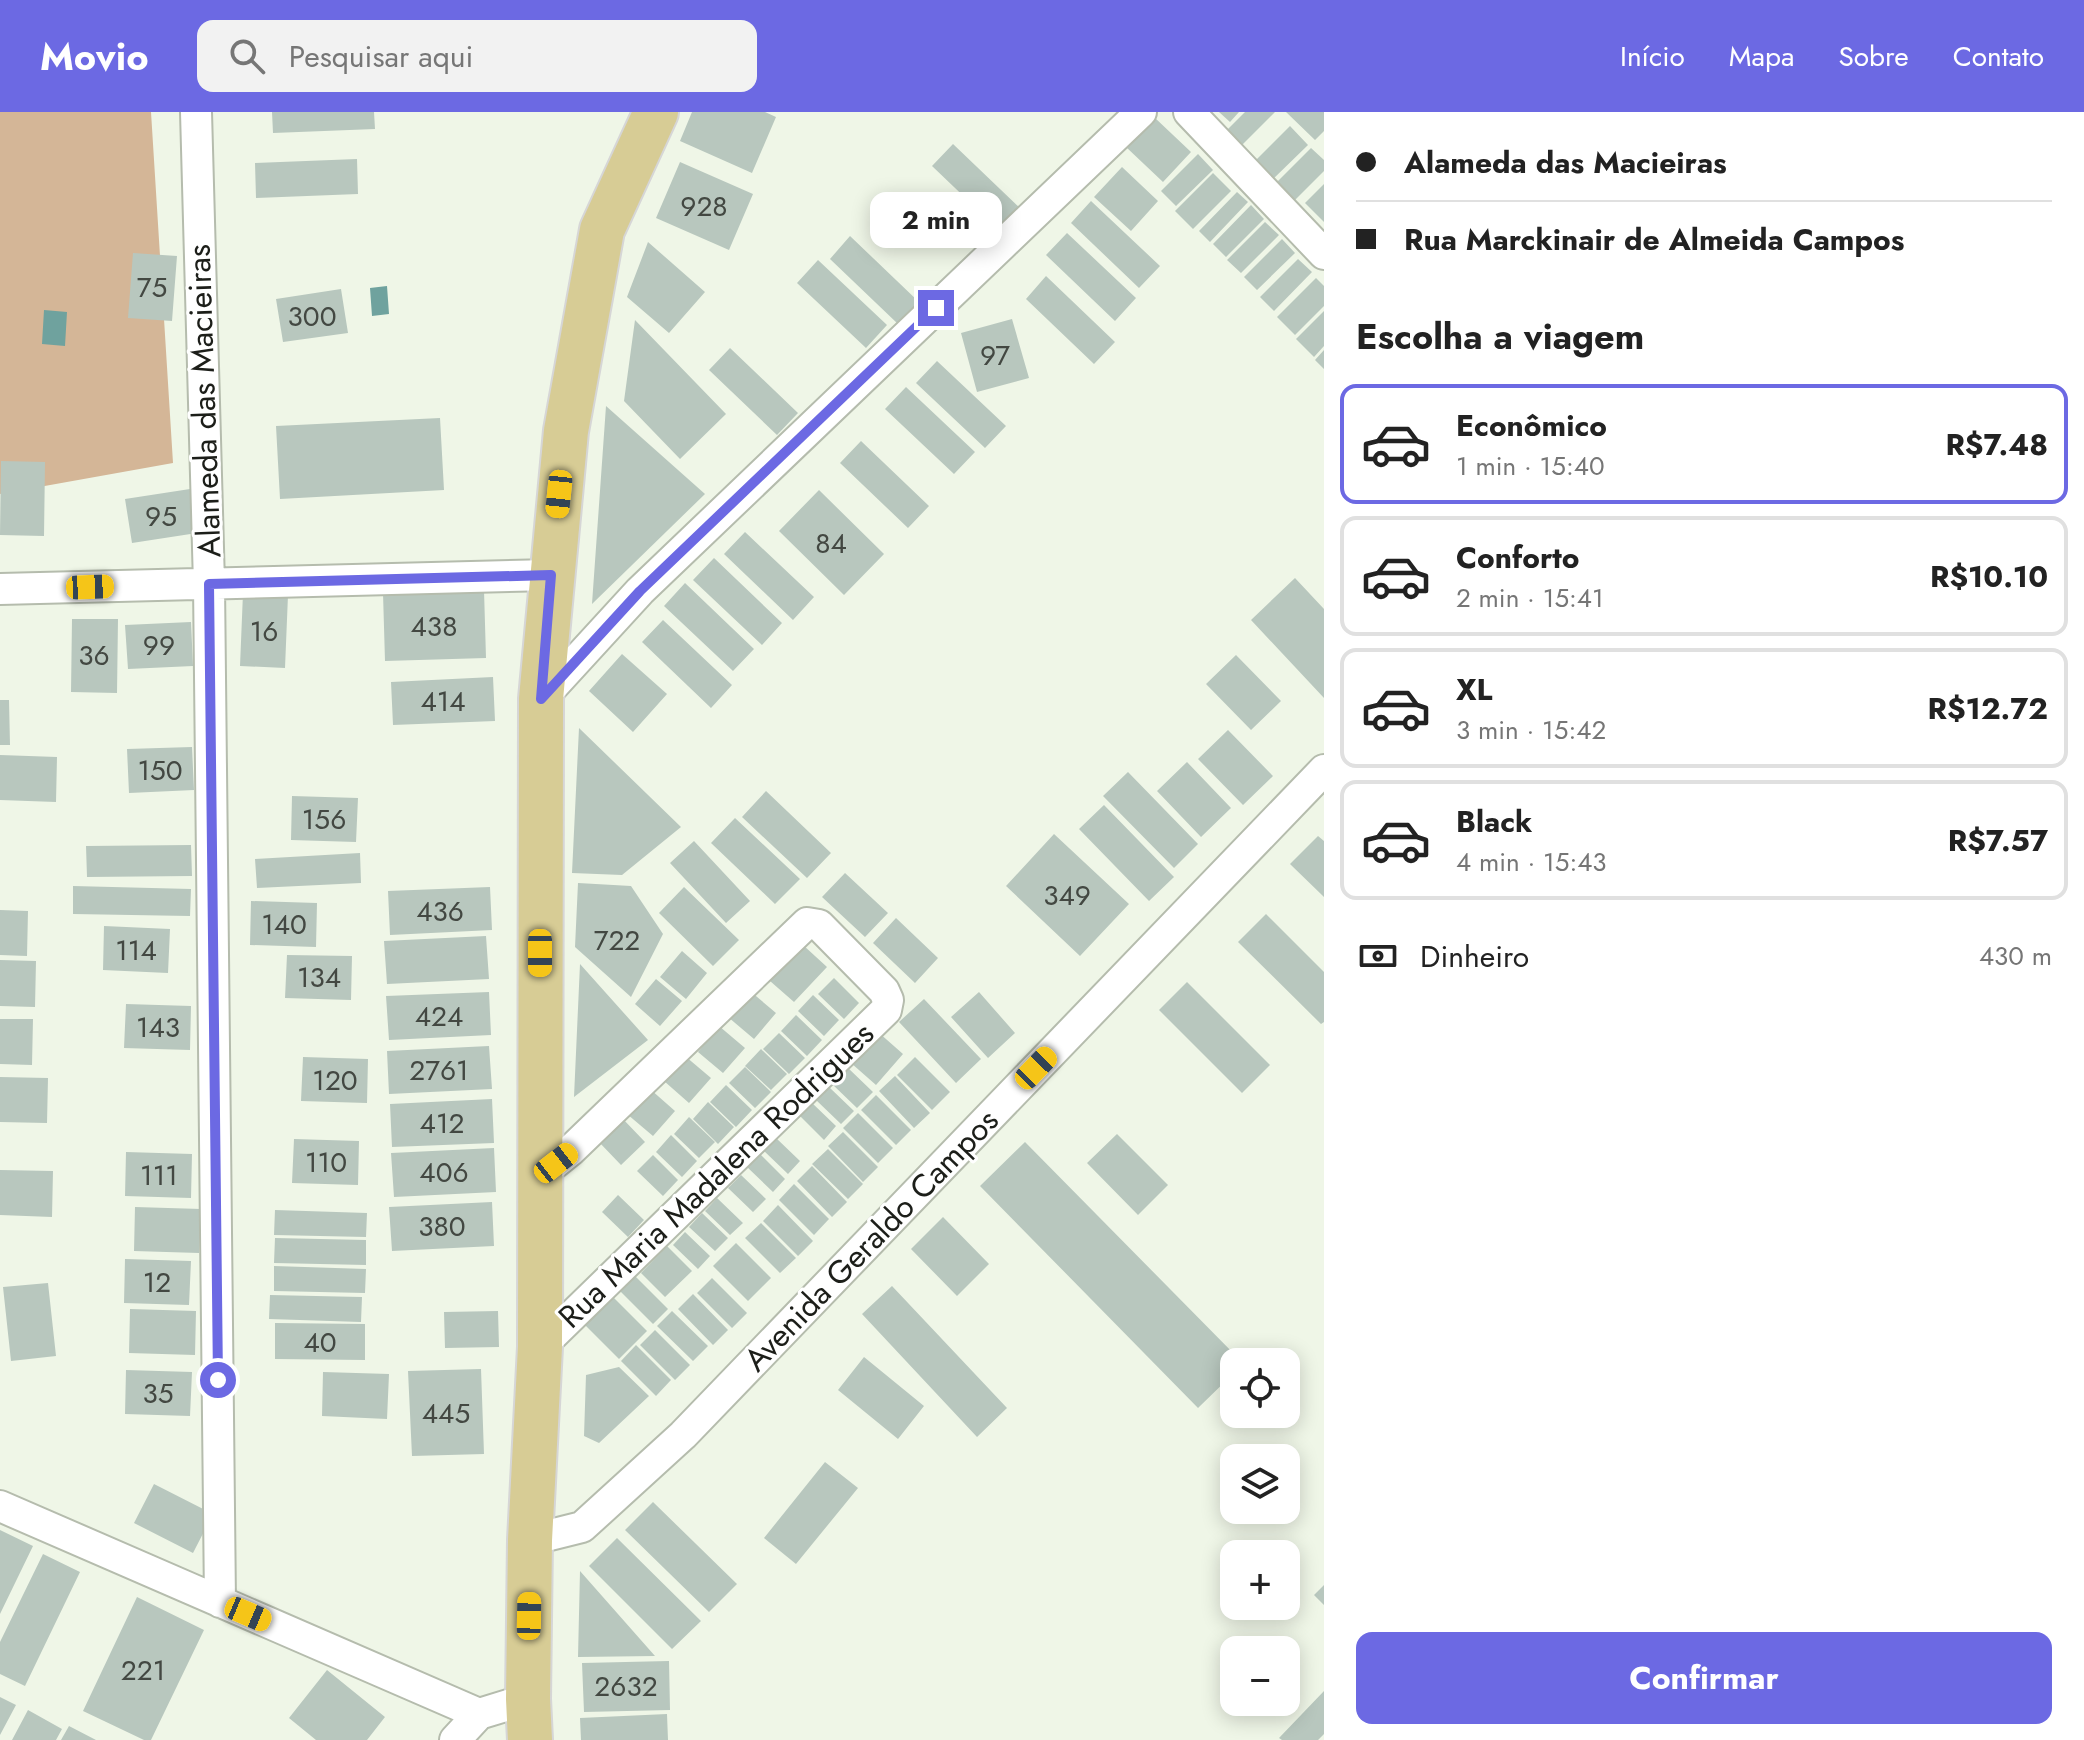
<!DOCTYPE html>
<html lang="pt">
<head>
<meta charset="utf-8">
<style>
	:root { --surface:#fff; --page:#f2f2f2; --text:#222; --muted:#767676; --line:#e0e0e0; --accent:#6c69e3 }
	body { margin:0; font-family:Jost,sans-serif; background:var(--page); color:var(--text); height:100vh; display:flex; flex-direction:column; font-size:30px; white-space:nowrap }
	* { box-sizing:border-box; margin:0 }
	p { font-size:26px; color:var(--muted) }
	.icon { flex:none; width:44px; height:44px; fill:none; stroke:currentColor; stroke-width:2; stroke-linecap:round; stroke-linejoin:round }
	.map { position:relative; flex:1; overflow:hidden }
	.sheet { display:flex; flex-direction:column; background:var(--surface); width:760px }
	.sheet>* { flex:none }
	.top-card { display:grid; align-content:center; height:176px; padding:0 32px; background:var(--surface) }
	.fabs { position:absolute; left:1220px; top:1236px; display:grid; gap:16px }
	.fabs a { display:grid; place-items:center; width:80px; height:80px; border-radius:16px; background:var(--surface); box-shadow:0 4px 20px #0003; font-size:40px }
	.end { position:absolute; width:36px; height:36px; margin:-18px; border:10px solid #6c69e3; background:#fff; box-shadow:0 0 0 4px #fff }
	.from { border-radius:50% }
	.bubble { position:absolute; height:56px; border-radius:16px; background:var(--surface); box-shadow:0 4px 20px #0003; font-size:26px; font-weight:700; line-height:56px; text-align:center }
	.car { position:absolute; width:24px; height:48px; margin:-24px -12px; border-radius:10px; box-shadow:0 0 6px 2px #0007; background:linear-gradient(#f5c518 24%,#345 0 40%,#f5c518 0 76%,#345 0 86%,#f5c518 0) }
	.top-card b { display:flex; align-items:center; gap:28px; height:76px; font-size:30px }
	.top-card b+b { border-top:2px solid var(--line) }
	.top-card i { width:20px; height:20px; background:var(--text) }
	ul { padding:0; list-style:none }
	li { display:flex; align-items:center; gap:24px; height:120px; margin:0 16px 12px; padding:0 16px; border:4px solid var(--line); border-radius:16px }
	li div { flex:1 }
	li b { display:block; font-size:30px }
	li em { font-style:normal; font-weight:700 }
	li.current { border-color:var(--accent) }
	li>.icon { width:72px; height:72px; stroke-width:1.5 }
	h2 { padding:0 32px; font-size:36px; line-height:96px }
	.pay { display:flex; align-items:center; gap:20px; height:88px; padding:0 32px; font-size:30px }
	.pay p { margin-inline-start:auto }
	.cta { display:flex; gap:16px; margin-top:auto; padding:16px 32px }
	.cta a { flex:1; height:92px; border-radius:16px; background:var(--accent); color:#fff; font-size:32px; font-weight:700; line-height:92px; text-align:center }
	header { display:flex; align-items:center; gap:48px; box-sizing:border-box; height:112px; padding:0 40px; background:var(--accent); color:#fff }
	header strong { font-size:38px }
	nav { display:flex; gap:44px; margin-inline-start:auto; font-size:28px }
	.search { width:560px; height:72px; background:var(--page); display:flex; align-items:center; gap:20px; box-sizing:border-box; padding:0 28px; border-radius:16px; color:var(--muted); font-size:30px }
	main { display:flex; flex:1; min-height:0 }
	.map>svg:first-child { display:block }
</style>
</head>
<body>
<header>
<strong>Movio</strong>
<div class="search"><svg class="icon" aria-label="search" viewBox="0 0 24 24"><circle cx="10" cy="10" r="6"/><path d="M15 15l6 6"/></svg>Pesquisar aqui</div>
<nav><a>Início</a><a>Mapa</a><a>Sobre</a><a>Contato</a></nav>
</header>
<main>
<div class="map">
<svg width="1324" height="1628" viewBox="0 0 1324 1628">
	<rect width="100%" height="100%" fill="#eff6e7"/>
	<path fill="#d4b697" d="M0,0H151L173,351L0,382Z"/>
	<path fill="#6fa29e" d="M387,174L389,202L372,204L370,176Z
		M44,198L67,200L65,234L42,232Z"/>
	<path fill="#b8c7be" d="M272,0H374L375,17L273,21Z
		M692,0H765L776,5L752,61L680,29Z
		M1219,0H1239L1230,10Z
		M1245,0H1275L1241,34L1226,19Z
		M1286,0H1324V19L1315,28Z
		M1154,5L1191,40L1163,70L1126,35Z
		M1290,14L1308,33L1269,71L1251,53Z
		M953,32L1021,97L1000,119L932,54Z
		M1311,36L1324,48V59L1291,92L1273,74Z
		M1198,42L1213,58L1176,94L1161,79Z
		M357,47L358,82L256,86L255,51Z
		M680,50L753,82L729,138L656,106Z
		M1122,55L1158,89L1131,119L1094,85Z
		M1213,61L1231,79L1193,117L1175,99Z
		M1324,72V110L1305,91Z
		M1237,80L1248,90L1210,130L1199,119Z
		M1091,89L1160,154L1139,176L1071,111Z
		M1251,93L1264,107L1226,145L1213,132Z
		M1265,110L1279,123L1241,161L1227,148Z
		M1067,121L1136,186L1115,209L1046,143Z
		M850,124L919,190L898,212L830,147Z
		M1282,127L1295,141L1257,178L1244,165Z
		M648,130L705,180L669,221L627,185Z
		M133,141L177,144L172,209L128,206Z
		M1298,147L1312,160L1274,199L1260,185Z
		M818,148L887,213L866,236L797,171Z
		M1046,164L1115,230L1094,252L1026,187Z
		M1316,166L1324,174V194L1295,223L1277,205Z
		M341,177L348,221L283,230L276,187Z
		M1324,199V234L1314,245L1296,227Z
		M1012,207L1029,266L977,280L961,221Z
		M635,208L726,302L680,347L624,289Z
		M730,236L798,301L777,323L709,258Z
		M1324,238V257L1315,248Z
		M937,249L1006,314L985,336L916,271Z
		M906,275L975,340L954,362L885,297Z
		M606,294L705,382L592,492Z
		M440,306L444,378L280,387L276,314Z
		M861,329L929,394L908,416L840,351Z
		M1,349L45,350L44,424L0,423Z
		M190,377L197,421L132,431L125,387Z
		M819,378L884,442L844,483L779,419Z
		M745,420L814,485L793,508L724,442Z
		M714,446L782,511L762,533L693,468Z
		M1295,466L1324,497V586L1251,508Z
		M685,471L754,537L733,559L664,494Z
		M484,478L486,546L385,549L383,481Z
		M243,481L288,483L285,556L240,554Z
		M72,507H118L117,581L71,580Z
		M663,508L732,573L711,596L642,530Z
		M191,510L193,554L128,557L125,513Z
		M622,542L667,582L633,620L589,579Z
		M1236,543L1281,589L1251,618L1206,572Z
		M493,565L495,609L393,613L391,570Z
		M0,588H9L10,633H0Z
		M579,616L681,715L622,763L572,761Z
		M1228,618L1273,664L1243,693L1198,647Z
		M192,635L194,678L129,681L127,637Z
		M0,643L57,645L56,690L0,688Z
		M1187,650L1231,696L1201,725L1157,679Z
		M1128,660L1198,732L1174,756L1103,684Z
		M766,679L831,741L807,766L742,705Z
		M292,684L358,686L356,730L291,728Z
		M1104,693L1174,765L1149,789L1079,717Z
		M735,706L800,767L775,792L711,731Z
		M1054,722L1129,792L1080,844L1006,774Z
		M1318,724L1324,729V785L1290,752Z
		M694,729L750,789L726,811L670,751Z
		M191,733L192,764L87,765L86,734Z
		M360,741L361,771L257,776L255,747Z
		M845,761L888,801L865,825L822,785Z
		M578,771L631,774L663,822L631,885L575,835Z
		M73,774L191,777L190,804L73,802Z
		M490,775L492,818L390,823L388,779Z
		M684,775L739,828L713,854L659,801Z
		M251,789L317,791L316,835L250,833Z
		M0,798L28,799L27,844L0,843Z
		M1266,802L1324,860V910L1321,912L1238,830Z
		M896,806L938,846L915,871L873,831Z
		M104,814L170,817L168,861L103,858Z
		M486,824L489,867L387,872L384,829Z
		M803,833L827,855L794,890L770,869Z
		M682,839L707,861L686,887L660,865Z
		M287,843L352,844L351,888L285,886Z
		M0,848L36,849L35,895L0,894Z
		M580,852L648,928L574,985Z
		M834,866L859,891L844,907L818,882Z
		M656,867L682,889L660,914L635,892Z
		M1187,870L1270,953L1242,981L1159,898Z
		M750,879L776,901L754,927L728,905Z
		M489,880L491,923L389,928L386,884Z
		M979,880L1015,921L988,946L951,905Z
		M813,883L839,908L824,924L798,899Z
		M924,887L981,947L956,971L899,910Z
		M126,892L191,894L190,938L124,936Z
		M796,903L822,928L807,944L781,919Z
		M0,907H33L32,953L0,952Z
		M719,914L745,936L723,961L698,940Z
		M878,920L903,942L876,973L851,951Z
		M779,921L805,946L789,962L763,937Z
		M489,934L492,977L389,982L387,939Z
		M761,937L787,962L771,978L745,954Z
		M685,944L711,966L689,991L664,969Z
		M303,945L368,947L367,991L301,989Z
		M915,945L950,980L932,998L897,963Z
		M745,955L771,980L755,996L729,971Z
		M847,955L873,980L857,996L831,971Z
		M895,964L930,1001L914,1016L879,979Z
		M0,965L48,966L47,1011L0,1010Z
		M726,973L752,998L736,1015L710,990Z
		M829,975L854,999L841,1012L816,988Z
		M650,977L675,999L653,1024L627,1002Z
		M876,983L911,1018L896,1033L861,998Z
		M492,987L494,1031L392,1035L390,992Z
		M708,990L734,1015L718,1032L693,1007Z
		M811,990L836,1014L824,1028L799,1003Z
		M858,1001L893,1036L878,1051L843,1016Z
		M689,1005L715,1030L699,1046L674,1022Z
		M622,1006L645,1030L621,1053L598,1029Z
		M843,1020L878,1055L863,1070L828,1034Z
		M1117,1022L1168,1073L1138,1103L1087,1051Z
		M671,1023L697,1049L682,1065L656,1040Z
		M775,1025L800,1049L788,1062L763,1038Z
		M294,1027L359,1029L358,1073L292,1071Z
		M1025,1030L1242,1250H1234V1261L1198,1296L980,1074Z
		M494,1036L496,1080L394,1085L391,1041Z
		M828,1037L863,1072L848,1087L812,1052Z
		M126,1040L192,1042L191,1086L125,1084Z
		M760,1042L785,1067L773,1080L747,1055Z
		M653,1043L678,1068L663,1084L637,1059Z
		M812,1054L847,1090L832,1105L797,1069Z
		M0,1058L53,1059L52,1105L0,1103Z
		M741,1063L766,1087L753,1100L728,1076Z
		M794,1072L829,1107L814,1123L779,1088Z
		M618,1083L644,1108L628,1125L602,1100Z
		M717,1086L743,1111L730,1123L705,1099Z
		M492,1090L494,1134L392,1139L389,1095Z
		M778,1093L813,1129L798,1144L763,1109Z
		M135,1095L201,1097L199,1141L134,1139Z
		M275,1098L367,1101L366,1125L274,1123Z
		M702,1101L728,1126L715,1139L689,1115Z
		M943,1105L989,1152L957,1184L911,1137Z
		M761,1111L796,1146L780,1161L745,1126Z
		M685,1120L710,1144L698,1157L673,1133Z
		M275,1126L366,1128V1153L274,1151Z
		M736,1131L771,1166L748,1189L713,1154Z
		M667,1134L692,1159L665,1185L641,1161Z
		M125,1147L191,1149L189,1193L124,1191Z
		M274,1154L366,1157L365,1181L274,1179Z
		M633,1162L668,1197L653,1212L618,1177Z
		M712,1166L747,1201L732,1216L697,1181Z
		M48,1171L56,1244L11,1249L3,1175Z
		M892,1174L1007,1296L977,1325L862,1202Z
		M693,1182L728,1218L713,1233L678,1197Z
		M270,1183L362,1185L361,1210L269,1207Z
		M613,1185L647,1219L619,1247L585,1213Z
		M130,1197L196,1199L195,1243L129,1241Z
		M498,1199L499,1235L445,1236L444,1200Z
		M672,1199L708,1234L693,1249L657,1214Z
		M275,1211L365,1212V1248L275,1247Z
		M655,1218L690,1253L675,1268L640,1233Z
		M636,1233L671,1268L656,1284L621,1249Z
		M864,1245L924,1294L898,1327L838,1278Z
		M619,1255L649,1284L599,1331L584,1324L586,1263Z
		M481,1257L484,1342L412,1344L408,1259Z
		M126,1258L192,1260L190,1304L125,1302Z
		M323,1260L389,1262L387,1307L322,1304Z
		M825,1350L858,1376L796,1452L764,1426Z
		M154,1372L213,1402L193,1441L134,1411Z
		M653,1390L737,1472L709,1500L625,1418Z
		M0,1418L33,1434L0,1502Z
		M617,1426L701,1509L672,1537L589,1454Z
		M43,1442L80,1460L25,1574L0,1562V1530Z
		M580,1459L655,1544L578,1545Z
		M1324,1473V1493L1314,1483Z
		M137,1485L204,1518L151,1628H144L83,1599Z
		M669,1549L670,1598L584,1600L582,1551Z
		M327,1558L385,1605L367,1628H316L289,1606Z
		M1324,1579V1622L1318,1628H1282L1279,1626Z
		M0,1585L16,1593L0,1623Z
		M28,1598L62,1617L56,1628H12Z
		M667,1602L668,1628H581L580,1606Z
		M69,1614L96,1628H61Z"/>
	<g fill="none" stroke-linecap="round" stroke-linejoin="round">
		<g stroke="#b5bcad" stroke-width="34">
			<path id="street" d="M196,0L209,472L220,1490
				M1189,0L1324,142
				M0,477L551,463
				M541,587L640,479L1141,0
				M540,1235L886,898L888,888L884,879L819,813L807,811L571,1038L540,1063
				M0,1394L479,1602
				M530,1428L582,1415L683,1323L1324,658
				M455,1628L479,1602L528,1587"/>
		</g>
		<g stroke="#d6d6d6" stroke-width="48">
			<path id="primary" d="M530,1628L528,1587L530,1428L540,1235L541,587L566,319L602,118L656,0"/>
		</g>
		<use href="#street" stroke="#fff" stroke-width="30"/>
		<use href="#primary" stroke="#d7cc95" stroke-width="44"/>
	</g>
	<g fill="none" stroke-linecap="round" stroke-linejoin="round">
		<path stroke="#6c69e3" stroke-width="10" d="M218,1268L209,472L551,463L541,587L640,479L936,196"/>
	</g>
	<g text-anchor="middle" stroke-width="6" stroke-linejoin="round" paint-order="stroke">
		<g font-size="28" fill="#434842">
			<text x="704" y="104">928</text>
			<text x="152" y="185">75</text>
			<text x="312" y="214">300</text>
			<text x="995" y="253">97</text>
			<text x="161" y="414">95</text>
			<text x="831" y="441">84</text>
			<text x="434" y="524">438</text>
			<text x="264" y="529">16</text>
			<text x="159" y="543">99</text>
			<text x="94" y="553">36</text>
			<text x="443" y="599">414</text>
			<text x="160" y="668">150</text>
			<text x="324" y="717">156</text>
			<text x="1067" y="793">349</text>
			<text x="440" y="809">436</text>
			<text x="284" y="822">140</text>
			<text x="617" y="838">722</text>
			<text x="136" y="848">114</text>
			<text x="319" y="875">134</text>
			<text x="439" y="914">424</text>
			<text x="158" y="925">143</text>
			<text x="439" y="968">2761</text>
			<text x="335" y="978">120</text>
			<text x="442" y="1021">412</text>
			<text x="326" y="1060">110</text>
			<text x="444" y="1070">406</text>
			<text x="159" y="1073">111</text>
			<text x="442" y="1124">380</text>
			<text x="157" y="1180">12</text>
			<text x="320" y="1240">40</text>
			<text x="158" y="1291">35</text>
			<text x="446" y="1311">445</text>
			<text x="143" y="1568">221</text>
			<text x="626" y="1584">2632</text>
		</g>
		<g font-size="32" fill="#1c1e19" stroke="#fff">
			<text transform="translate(204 289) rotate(-92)" y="11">Alameda das Macieiras</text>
			<text transform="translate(716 1063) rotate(-44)" y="11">Rua Maria Madalena Rodrigues</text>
			<text transform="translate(871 1128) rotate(-46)" y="11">Avenida Geraldo Campos</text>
		</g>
	</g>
</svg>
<div class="fabs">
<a><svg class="icon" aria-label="locate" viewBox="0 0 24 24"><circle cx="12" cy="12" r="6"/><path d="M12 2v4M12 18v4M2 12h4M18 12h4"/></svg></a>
<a><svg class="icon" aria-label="layers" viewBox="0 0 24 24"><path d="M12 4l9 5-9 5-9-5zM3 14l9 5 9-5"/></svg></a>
<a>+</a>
<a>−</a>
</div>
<i class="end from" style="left:218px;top:1268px"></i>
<i class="end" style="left:936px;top:196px"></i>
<div class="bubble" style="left:870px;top:80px;width:132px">2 min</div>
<i class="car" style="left:559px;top:382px;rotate:186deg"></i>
<i class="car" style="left:90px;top:475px;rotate:88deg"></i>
<i class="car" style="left:540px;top:841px;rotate:180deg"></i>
<i class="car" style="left:1036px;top:956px;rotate:44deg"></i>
<i class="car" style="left:556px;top:1051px;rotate:52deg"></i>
<i class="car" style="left:248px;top:1502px;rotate:113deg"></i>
<i class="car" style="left:529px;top:1504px;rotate:1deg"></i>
</div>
<section class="sheet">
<div class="top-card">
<b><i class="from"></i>Alameda das Macieiras</b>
<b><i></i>Rua Marckinair de Almeida Campos</b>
</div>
<h2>Escolha a viagem</h2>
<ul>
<li class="current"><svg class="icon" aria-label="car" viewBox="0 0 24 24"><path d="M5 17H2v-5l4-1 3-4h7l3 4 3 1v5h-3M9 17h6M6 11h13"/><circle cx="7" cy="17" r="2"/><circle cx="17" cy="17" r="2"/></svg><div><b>Econômico</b><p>1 min · 15:40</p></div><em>R$7.48</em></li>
<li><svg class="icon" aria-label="car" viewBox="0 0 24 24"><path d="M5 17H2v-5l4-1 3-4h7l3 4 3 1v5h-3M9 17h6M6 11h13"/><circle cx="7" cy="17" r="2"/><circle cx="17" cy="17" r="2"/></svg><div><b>Conforto</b><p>2 min · 15:41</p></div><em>R$10.10</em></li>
<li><svg class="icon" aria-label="car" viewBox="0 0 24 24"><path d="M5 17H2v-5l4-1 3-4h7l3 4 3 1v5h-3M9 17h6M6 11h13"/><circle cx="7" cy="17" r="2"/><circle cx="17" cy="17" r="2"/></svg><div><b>XL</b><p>3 min · 15:42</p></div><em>R$12.72</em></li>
<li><svg class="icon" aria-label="car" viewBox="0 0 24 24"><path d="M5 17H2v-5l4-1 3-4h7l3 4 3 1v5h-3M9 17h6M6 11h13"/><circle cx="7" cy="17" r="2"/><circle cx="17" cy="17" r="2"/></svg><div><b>Black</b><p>4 min · 15:43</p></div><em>R$7.57</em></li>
</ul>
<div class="pay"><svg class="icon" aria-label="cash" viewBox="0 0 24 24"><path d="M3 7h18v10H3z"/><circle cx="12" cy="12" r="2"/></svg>Dinheiro<p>430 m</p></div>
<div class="cta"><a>Confirmar</a></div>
</section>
</main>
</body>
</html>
